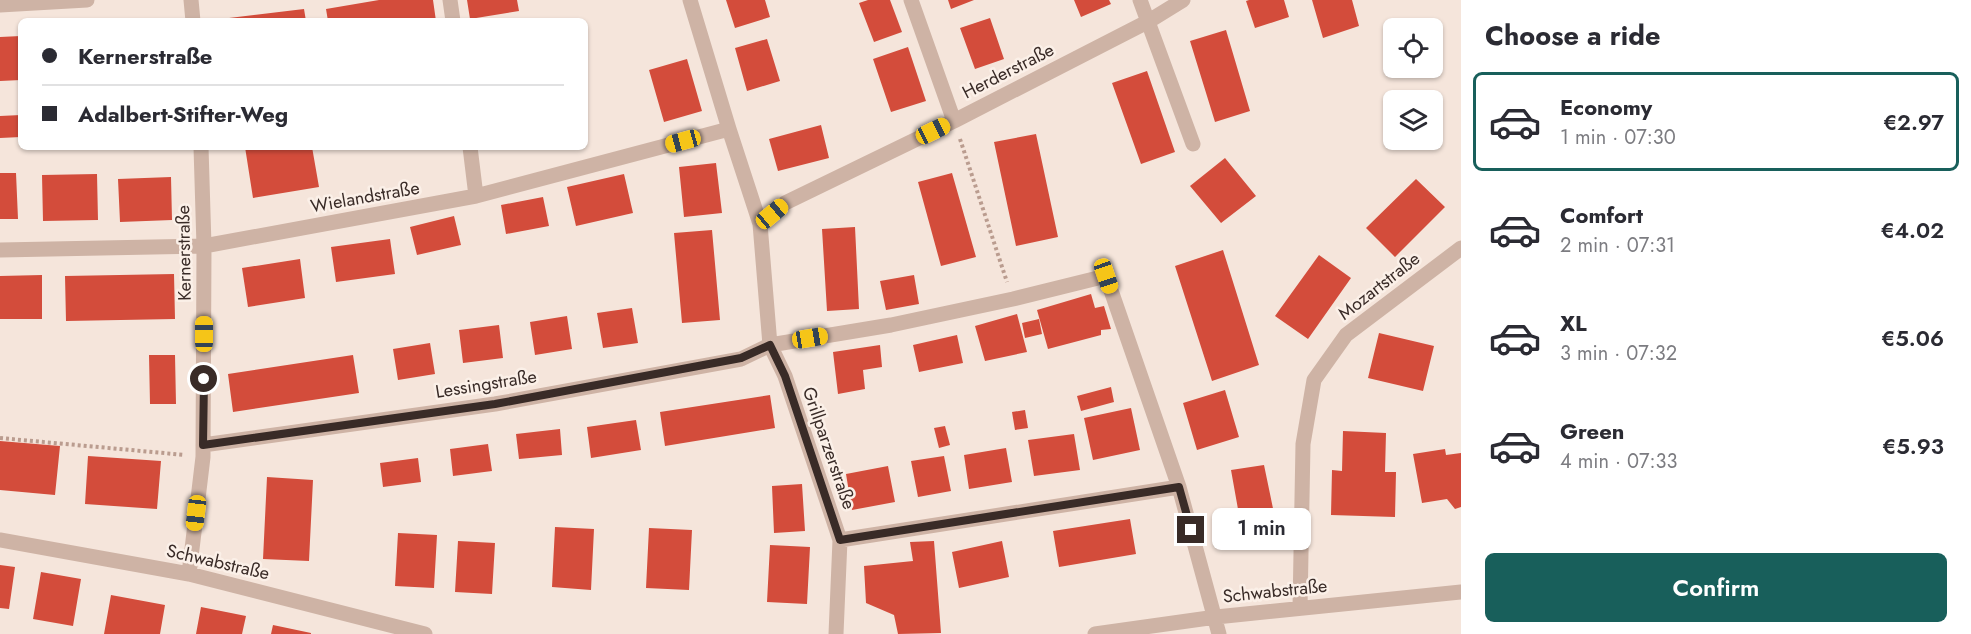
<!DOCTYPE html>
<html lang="en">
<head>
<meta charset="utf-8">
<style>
	:root { --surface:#fff; --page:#f2f2f3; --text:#2b2b33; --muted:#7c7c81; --line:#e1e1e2; --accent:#185f5b }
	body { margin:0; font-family:Jost,sans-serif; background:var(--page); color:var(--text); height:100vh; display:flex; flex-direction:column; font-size:22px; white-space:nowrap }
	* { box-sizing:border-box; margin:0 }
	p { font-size:20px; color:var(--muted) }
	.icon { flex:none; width:33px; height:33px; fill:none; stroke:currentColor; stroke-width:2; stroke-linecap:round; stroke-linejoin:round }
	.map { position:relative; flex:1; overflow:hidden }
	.panel { display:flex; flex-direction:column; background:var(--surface); width:510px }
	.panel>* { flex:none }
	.guide { position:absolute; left:18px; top:18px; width:570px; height:132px; border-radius:9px; box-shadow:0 2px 4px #0004; display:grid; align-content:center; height:132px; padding:0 24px; background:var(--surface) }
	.fabs { position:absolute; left:1383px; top:18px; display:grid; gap:12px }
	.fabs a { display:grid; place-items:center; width:60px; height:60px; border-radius:9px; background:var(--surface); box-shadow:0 2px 4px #0004; font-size:30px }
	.end { position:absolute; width:27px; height:27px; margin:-14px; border:8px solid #392b27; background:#fff; box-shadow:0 0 0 3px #fff }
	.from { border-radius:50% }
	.bubble { position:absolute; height:42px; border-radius:9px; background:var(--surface); box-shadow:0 2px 4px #0004; font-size:20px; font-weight:600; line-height:42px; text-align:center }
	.car { position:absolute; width:18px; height:36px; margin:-18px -9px; border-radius:8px; box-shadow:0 0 4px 2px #0007; background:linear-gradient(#f5c518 24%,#345 0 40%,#f5c518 0 76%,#345 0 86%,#f5c518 0) }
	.guide b { display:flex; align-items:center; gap:21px; height:57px; font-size:22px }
	.guide b+b { border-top:2px solid var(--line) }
	.guide i { width:15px; height:15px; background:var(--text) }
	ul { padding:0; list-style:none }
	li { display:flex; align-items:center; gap:18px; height:99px; margin:0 12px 9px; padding:0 12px; border:3px solid transparent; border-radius:9px }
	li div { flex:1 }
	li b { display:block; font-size:22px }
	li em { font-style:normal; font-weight:600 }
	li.on { border-color:var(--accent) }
	li>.icon { width:54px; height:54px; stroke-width:1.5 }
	h2 { padding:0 24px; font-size:27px; line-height:72px }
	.primary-button { display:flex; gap:12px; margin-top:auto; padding:12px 24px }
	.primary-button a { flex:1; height:69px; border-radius:9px; background:var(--accent); color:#fff; font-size:24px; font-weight:600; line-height:69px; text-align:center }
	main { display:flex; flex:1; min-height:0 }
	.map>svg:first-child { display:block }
</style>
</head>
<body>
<main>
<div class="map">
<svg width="1461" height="634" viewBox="0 0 1461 634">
	<rect width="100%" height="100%" fill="#f5e5db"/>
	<path fill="#d34c3b" d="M379,0H433L436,21H328L326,9Z
		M467,0H517L519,11L470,19Z
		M726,0H765L770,17L735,28Z
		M868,0H890L902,32L874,42L859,3Z
		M948,0H974L951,9Z
		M1074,0H1109L1111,4L1081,17Z
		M1249,0H1284L1289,17L1255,28L1246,1Z
		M1312,0H1352L1359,26L1323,38Z
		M304,9L306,21H229V18Z
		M990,18L1004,59L975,69L960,28Z
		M1226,30L1250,111L1215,122L1190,41Z
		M21,36V80L0,81V37Z
		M767,39L780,81L747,91L735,48Z
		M908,47L926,101L891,112L873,59Z
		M687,59L702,111L664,122L649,70Z
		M1147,71L1175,152L1141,164L1112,83Z
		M21,115V137L0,138V116Z
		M821,125L829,158L778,171L769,139Z
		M1036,134L1058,237L1016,246L994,142Z
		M245,147H312L319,187L253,198Z
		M1225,158L1256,196L1221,223L1190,186Z
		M716,163L722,213L684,217L679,167Z
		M0,173H16L18,219H0Z
		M952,173L976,257L941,266L918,182Z
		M97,174L98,220L43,221L42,175Z
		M624,174L633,213L576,226L567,187Z
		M171,177L172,220L120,222L118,179Z
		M1416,179L1445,207L1395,257L1366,228Z
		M543,197L549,226L506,234L501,205Z
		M454,216L461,245L417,255L410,227Z
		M855,227L859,309L827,311L822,229Z
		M712,230L720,320L682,323L674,233Z
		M390,239L395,274L336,282L331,247Z
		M1223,250L1259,365L1212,381L1175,266Z
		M1319,255L1351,278L1308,339L1275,316Z
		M300,259L305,298L248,307L242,268Z
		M174,274L175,319L66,321L65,276Z
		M42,275V319H0V276Z
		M914,275L919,304L886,310L880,281Z
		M1091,294L1095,308L1104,306L1111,329L1101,330V335L1048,349L1037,310Z
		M632,308L638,343L603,348L597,313Z
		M1017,314L1027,352L985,361L975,326Z
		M567,316L572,349L535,355L530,322Z
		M1039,319L1042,334L1025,338L1022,323Z
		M499,325L503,358L463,363L459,330Z
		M1379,333L1434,346L1423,391L1368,378Z
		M957,335L963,363L919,372L913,345Z
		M430,343L435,374L398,380L393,349Z
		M880,345L882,367L863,370L865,389L838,394L833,352Z
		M149,355H175L176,404H150Z
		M353,355L359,393L233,412L228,374Z
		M1111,387L1114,402L1081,411L1077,396Z
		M1225,390L1239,437L1197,450L1183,403Z
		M770,395L775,428L665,446L660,412Z
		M1131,408L1140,450L1093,460L1084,418Z
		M1025,410L1028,428L1015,430L1012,412Z
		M636,420L641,450L591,458L587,427Z
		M945,426L950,445L939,448L934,428Z
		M560,429L562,455L519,459L516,434Z
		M1343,431L1386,433L1385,472H1396L1395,517L1331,515L1332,470L1342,471Z
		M1074,434L1080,470L1034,476L1028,440Z
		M0,441L60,446L55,495L0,490Z
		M488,444L492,471L453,476L450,449Z
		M1006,448L1012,482L969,489L964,455Z
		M1445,449L1446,455L1461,453V507L1455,509L1447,499L1422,503L1413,454Z
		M88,456L161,461L157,509L85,504Z
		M944,456L951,491L918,497L911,461Z
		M418,458L421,482L383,487L380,463Z
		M1264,465L1275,518L1241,526L1231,470Z
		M888,466L895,502L852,510L846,474Z
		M267,477L313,480L309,561L263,559Z
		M802,484L805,531L774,533L772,486Z
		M1130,519L1136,554L1059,567L1053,531Z
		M555,527L594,529L591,590L552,587Z
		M649,528L692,530L689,590L646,588Z
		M398,533L437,535L434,588L395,586Z
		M458,541L495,543L492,594L455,592Z
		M934,541L941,633L898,634L894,615L866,603L864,566L913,561L910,542Z
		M1002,541L1009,577L959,588L952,552Z
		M770,545L810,547L807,604L767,602Z
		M0,565L15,567L9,609L0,608Z
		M41,572L81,579L73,626L33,619Z
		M111,595L165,605L160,634H104Z
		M201,607L246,616L242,634H196Z
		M273,625L311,633V634H271Z"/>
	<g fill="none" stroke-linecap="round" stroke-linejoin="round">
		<path stroke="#ba9c8f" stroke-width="4" stroke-dasharray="3 3" stroke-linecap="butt" d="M960,139L1007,282
			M0,438L185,455"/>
		<path stroke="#ceb3a5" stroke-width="15" d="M191,0L193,21
			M450,0L453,21
			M690,0L729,129L760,224L770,345L785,376L840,540L836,634
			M911,0L954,121
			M1140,0L1193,144
			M0,5L87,0
			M470,147L476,196
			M760,224L785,203L954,121L1149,21L1183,0
			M0,250L204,246L476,196L729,129
			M203,445L495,404L741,359L770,345L891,325L1013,299L1106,276L1179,487L1219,634
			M0,540L189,574L425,634
			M840,540L1179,487
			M189,574L203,457L204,246L201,147
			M1300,608L1303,444L1314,380L1346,335L1461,248
			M1095,634L1216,617L1461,592"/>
	</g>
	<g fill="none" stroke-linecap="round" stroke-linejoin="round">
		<path stroke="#392b27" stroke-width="8" d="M204,379L203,445L495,404L741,358L770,345L785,376L840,540L1179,487L1191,530"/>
	</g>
	<g text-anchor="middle" stroke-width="5" stroke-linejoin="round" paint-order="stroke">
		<g font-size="18" fill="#392b27" stroke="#fbf0e8">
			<text transform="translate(1008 71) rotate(-27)" y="6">Herderstraße</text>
			<text transform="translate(365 197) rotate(-10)" y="6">Wielandstraße</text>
			<text transform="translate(184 253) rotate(-91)" y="6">Kernerstraße</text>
			<text transform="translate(1379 286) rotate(-38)" y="6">Mozartstraße</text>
			<text transform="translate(486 384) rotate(-9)" y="6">Lessingstraße</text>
			<text transform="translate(829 448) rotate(71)" y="6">Grillparzerstraße</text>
			<text transform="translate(218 562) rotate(13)" y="6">Schwabstraße</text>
			<text transform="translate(1275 591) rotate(-6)" y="6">Schwabstraße</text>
		</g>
	</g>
</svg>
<div class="fabs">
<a><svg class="icon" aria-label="locate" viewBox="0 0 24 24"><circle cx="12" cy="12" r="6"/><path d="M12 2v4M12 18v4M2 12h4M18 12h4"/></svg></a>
<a><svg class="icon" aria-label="layers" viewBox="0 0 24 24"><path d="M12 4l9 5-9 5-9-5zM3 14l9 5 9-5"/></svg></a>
</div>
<i class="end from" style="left:204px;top:379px"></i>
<i class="end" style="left:1191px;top:530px"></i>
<div class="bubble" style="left:1212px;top:508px;width:99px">1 min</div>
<i class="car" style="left:933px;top:131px;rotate:64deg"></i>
<i class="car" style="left:683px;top:141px;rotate:255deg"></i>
<i class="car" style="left:772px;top:214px;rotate:50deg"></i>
<i class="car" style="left:1106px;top:276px;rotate:161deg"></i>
<i class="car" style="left:204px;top:334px;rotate:0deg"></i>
<i class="car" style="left:810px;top:338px;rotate:81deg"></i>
<i class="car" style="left:196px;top:513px;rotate:187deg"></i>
<div class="guide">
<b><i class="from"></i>Kernerstraße</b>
<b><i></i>Adalbert-Stifter-Weg</b>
</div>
</div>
<section class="panel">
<h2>Choose a ride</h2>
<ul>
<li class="on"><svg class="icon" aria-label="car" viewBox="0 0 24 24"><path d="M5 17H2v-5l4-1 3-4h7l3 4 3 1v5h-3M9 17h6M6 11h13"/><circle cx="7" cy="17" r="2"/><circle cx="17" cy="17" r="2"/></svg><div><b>Economy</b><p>1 min · 07:30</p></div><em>€2.97</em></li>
<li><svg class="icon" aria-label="car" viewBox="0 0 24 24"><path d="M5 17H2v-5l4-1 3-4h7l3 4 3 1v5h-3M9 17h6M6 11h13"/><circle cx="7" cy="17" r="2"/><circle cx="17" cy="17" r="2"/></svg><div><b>Comfort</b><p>2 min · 07:31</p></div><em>€4.02</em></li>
<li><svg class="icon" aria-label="car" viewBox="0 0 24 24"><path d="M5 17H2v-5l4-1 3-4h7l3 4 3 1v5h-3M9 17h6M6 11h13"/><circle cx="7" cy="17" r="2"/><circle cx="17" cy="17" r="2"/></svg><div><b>XL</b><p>3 min · 07:32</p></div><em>€5.06</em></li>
<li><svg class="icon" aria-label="car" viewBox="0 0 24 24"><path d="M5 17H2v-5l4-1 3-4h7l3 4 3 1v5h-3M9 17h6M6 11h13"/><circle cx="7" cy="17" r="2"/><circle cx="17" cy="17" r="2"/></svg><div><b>Green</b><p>4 min · 07:33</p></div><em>€5.93</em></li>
</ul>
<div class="primary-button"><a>Confirm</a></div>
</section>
</main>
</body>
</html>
